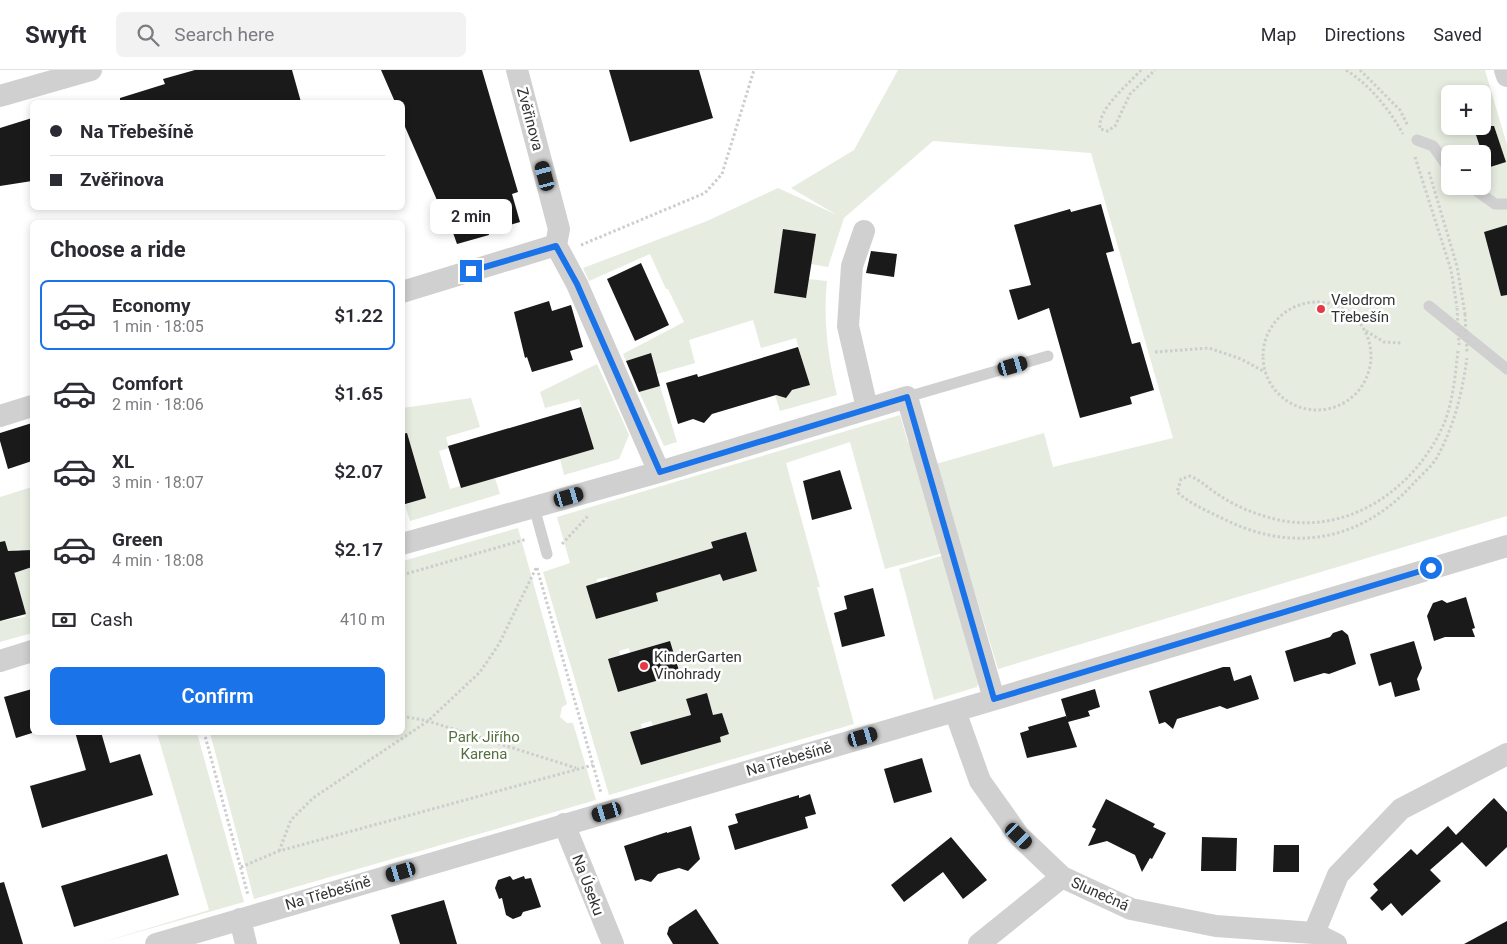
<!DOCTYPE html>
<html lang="en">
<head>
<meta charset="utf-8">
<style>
	:root { --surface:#fff; --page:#f2f2f3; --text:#2b2b33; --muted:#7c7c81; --line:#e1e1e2; --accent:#1a73e8 }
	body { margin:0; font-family:Roboto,sans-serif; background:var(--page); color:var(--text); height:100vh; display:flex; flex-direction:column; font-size:19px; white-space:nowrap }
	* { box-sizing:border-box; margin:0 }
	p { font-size:16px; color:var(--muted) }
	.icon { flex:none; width:28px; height:28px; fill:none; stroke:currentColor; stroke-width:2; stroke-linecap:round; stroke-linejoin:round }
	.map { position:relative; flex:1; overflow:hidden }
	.side { position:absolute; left:30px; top:150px; width:375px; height:515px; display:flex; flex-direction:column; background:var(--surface); border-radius:8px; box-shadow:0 2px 8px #0003 }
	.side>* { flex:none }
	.top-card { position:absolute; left:30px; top:30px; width:375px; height:110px; border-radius:8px; box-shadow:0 2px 8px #0003; display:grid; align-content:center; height:110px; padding:0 20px; background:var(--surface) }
	.tools { position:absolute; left:1441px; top:15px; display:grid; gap:10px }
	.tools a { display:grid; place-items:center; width:50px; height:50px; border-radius:8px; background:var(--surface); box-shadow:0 2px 8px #0003; font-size:25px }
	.end { position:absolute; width:22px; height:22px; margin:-11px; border:6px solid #1a73e8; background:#fff; box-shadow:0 0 0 2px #fff }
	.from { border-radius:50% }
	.bubble { position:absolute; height:35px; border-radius:8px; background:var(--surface); box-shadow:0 2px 8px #0003; font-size:16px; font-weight:600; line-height:35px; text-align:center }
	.car { position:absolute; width:15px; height:30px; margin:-15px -8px; border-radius:6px; box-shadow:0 0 4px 1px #0007; background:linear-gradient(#222 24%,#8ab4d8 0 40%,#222 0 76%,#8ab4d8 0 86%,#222 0) }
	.top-card b { display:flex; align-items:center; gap:18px; height:48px; font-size:19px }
	.top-card b+b { border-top:1px solid var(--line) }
	.top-card i { width:12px; height:12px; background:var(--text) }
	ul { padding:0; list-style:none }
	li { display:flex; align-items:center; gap:15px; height:70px; margin:0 10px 8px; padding:0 10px; border:2px solid transparent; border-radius:8px }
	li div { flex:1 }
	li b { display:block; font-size:19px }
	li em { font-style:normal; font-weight:600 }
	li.selected { border-color:var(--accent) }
	li>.icon { width:45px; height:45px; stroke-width:1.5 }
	h2 { padding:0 20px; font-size:22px; line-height:60px }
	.pay { display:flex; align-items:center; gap:12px; height:55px; padding:0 20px; font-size:19px }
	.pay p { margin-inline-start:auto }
	.action { display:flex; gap:10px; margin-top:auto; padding:10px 20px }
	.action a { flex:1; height:58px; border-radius:8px; background:var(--accent); color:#fff; font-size:20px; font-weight:600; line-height:58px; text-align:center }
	header { display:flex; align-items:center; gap:30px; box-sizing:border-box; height:70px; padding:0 25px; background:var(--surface); border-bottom:1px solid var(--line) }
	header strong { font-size:24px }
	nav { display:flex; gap:28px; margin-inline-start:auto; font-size:18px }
	.search { width:350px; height:45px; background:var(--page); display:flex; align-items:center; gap:12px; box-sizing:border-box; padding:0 18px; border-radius:8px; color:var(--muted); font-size:19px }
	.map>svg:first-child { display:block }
</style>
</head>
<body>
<header>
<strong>Swyft</strong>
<div class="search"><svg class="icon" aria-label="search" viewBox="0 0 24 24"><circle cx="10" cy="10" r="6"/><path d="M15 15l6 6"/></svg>Search here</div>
<nav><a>Map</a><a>Directions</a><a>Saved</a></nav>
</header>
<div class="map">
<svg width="1507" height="874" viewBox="0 0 1507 874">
	<rect width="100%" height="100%" fill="#fff"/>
	<path fill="#e6ecdf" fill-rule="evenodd" d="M898,0H1485L1507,75V446L998,599L936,394L1044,363L1053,397L1173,368L1091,83L933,71L844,148L828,197L811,194L816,164L784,159L774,223L805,228L808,209L827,211C823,250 828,287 837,325L780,341L775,325L786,327L791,321L809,315L796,268L761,278L753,250L689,270L695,293L657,304L650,283L626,291L623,284L684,252L668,219H666L650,184L589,211L583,198L707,151L778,118L837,145L791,118L854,80ZM1450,24H1482V56H1450ZM1450,84H1482V116H1450Z
		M597,294L629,365L619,389L564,405L560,389L589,362L579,329L545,338L540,322Z
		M660,316L677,372L664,376L639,322Z
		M471,328L480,357L446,367L449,378L439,381L450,419L460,416L461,418L495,408L500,424L410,451L405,435L426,427L411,376L403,378V338Z
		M900,345L908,373L912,372L943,483L885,499L850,372L786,393L820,517H817L854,654L609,725L543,502L570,493L557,447ZM746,462L757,501L723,511L720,504L656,523L658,531L596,549L597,509L607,507L608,509L713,478L711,473ZM670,571L680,604L619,622L609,589L620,586L619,581L629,578L630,583ZM707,623L713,645L722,643L729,664L720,667L721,672L701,678L686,629ZM690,645L701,678L641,695L631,663L642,659L641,654L651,651L653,656Z
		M32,417V480L21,482L19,479L8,483L0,506V427Z
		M518,458L567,634L562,637L560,647L567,653H573L596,730L254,829L210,663L402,662L403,491Z
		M944,485L980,604L977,617L934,630L899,499Z
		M32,495V563L0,572V551L25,547L26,543L14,503L30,498Z
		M157,663H197L244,832L96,874L209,840Z"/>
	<path fill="#1a1a1a" d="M195,0H292L301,32H120V28L165,14L163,9Z
		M381,0H482L518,122L512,124L520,152L488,161L489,165L457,174L446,143L443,144L402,50V32H395Z
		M609,0H699L713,48L630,72Z
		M32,48V111L0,116V58Z
		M1473,56H1494L1506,92L1487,98Z
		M1101,134L1114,181L1106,183L1132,274L1140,272L1154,320L1130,327L1132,334L1080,348L1049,238L1018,250L1009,220L1031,215L1014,155L1070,139L1071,142Z
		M1507,155V225L1501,226L1484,162Z
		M783,159L816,164L806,228L774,223Z
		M871,181L897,184L894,207L866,203Z
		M641,193L669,255L635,271L607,209Z
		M549,231L552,241L571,235L583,277L570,281L573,290L532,302L527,287L525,288L514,242Z
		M798,277L810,315L792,320L786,328L776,325L712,344L704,353L693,349L678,354L666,313L697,304L698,307Z
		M651,283L660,316L639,322L626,291Z
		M581,337L594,379L461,418L448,376Z
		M32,353V391L8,399L0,371V363Z
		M407,363L426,428L402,435V364Z
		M840,400L852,439L812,450L803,411Z
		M746,462L757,501L723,511L720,504L656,523L658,531L596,549L586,516L713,478L711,472Z
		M5,471L8,481L32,480V497L14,503L13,498L26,544L0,551V472Z
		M873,518L885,566L842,577L834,543L847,539L844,526Z
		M1466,527L1475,558L1472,559L1475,567H1445L1434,571L1427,546L1433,533L1442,530L1447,533Z
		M1342,560L1348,565L1356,594L1329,604L1324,603L1294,612L1285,581L1330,567L1333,563Z
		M670,571L680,604L618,622L608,589Z
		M1414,571L1422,598L1417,609L1420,620L1395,627L1391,612L1379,616L1370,584Z
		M1223,597H1230L1234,611L1251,605L1259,629L1227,639L1220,636L1177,649L1173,659L1165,652L1159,654L1149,621Z
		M32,619V663L16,668L4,627Z
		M1095,619L1100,637L1088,641L1090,646L1068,652L1061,629Z
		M707,623L713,645L722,643L729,664L720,667L721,672L641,695L630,662L691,645L686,629Z
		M1066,646L1077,677L1027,688L1020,663L1029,660L1028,657Z
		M75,662H101L110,693L140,684L153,725L42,758L30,716L86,700Z
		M922,688L932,722L894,733L884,699Z
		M810,724L816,744L805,747L808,758L735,780L728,756L738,753L735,744L799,725V728Z
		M1494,728L1507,742V777L1486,797L1462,772L1430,800L1441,811L1402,846L1391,833L1382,841L1370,828L1378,820L1373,814L1411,779L1417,785L1448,756L1456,765Z
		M1106,729L1155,754L1153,757L1166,763L1152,789L1150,788L1142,802L1135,785L1107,771L1088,776L1096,759L1092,757Z
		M691,756L700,789L688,801L679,798L658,804L651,812L641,809L635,811L624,776L667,762V763Z
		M951,767L987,810L963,829L943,802L904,832L891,815Z
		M1202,767L1237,768L1236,801H1201Z
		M1274,775H1299V802H1273Z
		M167,784L179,825L74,857L61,816Z
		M510,806L513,810L524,806L525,809L531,808L541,837L523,842L521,846L513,849L506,845L502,828L499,829L495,818L498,810Z
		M4,812L23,874H0V813Z
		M444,830L457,874H400L391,845Z
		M696,839L719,874H673L667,864L669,857Z
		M1507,851V874H1464Z"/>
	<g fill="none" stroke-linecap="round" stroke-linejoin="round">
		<path stroke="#cdcdcd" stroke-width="3" stroke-dasharray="2.5 2.5" stroke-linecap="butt" d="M1141,0C1128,15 1097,39 1100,59L1108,61L1115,56L1130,24L1155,0
			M1346,0C1371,16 1389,39 1403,64
			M1360,0L1400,40L1408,56
			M1415,87L1451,200L1457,237
			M1429,102L1457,196L1465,244
			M581,175L705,123L722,104L754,0
			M1263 286a54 54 0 1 1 108 0a54 54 0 1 1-108 0Z
			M1366,261L1384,272L1402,273
			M1458,281C1455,306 1453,333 1443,356C1412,424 1339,471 1264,446C1247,441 1230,433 1216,423C1207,417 1200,410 1190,406L1181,409L1177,422C1193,436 1212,443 1230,452C1297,483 1363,469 1413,414C1420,406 1430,398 1436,389C1454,357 1462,324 1467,288
			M1155,282L1209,278L1241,289L1265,302
			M562,474L588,446
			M537,498L601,723
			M402,505L527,469
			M402,646L428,651L576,698
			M204,662L248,825
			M279,781L291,750L313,728L428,651L480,602L499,574L537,496
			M241,797L279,781L593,695"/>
		<path stroke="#d0d0d0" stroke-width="11" d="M1417,70L1433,76L1450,100
			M1470,116L1495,134H1507
			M1429,236L1507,299
			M907,327L1048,286
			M534,437L547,484"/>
		<path stroke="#d0d0d0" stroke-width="22" d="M517,0L559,159L556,175
			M1505,0L1507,6
			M0,26L91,0
			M864,161L852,196L848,256L867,338
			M556,175L577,214L659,402
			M402,222L556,175
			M0,346L32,336
			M402,474L659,402L907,327L994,629
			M0,591L32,581
			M955,641L980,711L1019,766L1062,807L1131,839L1216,856L1314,863L1336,874
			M564,754L613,874
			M240,849L246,874
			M1314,863L1338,805L1401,739L1507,684
			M156,874L955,641L1507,476
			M979,874L1062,807"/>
		<path stroke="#cdcdcd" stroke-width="3" stroke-dasharray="2.5 2.5" stroke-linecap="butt" d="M1457,238L1459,275
			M1465,244L1467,282"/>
	</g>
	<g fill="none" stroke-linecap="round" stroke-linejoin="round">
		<path stroke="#1a73e8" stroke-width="6" d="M471,201L556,176L577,214L660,402L907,327L994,629L1431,498"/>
	</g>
	<g fill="#e63946" stroke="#fff" stroke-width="2">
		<circle cx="1321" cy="239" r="5"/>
		<circle cx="644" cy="596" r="5"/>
	</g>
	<g text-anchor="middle" stroke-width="5" stroke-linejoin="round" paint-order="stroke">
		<g font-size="15" fill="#333" stroke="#fff">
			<text transform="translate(530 49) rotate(75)" y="5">Zvěřinova</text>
			<text transform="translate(789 689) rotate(-16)" y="5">Na Třebešíně</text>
			<text transform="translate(588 815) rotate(69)" y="5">Na Úseku</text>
			<text transform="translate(328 823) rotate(-16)" y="5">Na Třebešíně</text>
			<text transform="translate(1100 824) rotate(24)" y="5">Slunečná</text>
		</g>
		<g font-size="15" fill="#333" stroke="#fff" text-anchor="start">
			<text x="1331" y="235">Velodrom<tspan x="1331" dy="17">Třebešín</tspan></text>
			<text x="654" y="592">KinderGarten<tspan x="654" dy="17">Vinohrady</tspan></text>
		</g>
		<g font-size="15" fill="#56703f" stroke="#fff">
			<text x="484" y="672">Park Jiřího<tspan x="484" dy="17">Karena</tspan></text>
		</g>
	</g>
</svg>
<div class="tools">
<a>+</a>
<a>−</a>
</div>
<i class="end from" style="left:1431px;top:498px"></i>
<i class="end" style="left:471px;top:201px"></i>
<div class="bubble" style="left:430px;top:129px;width:82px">2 min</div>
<i class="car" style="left:545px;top:106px;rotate:345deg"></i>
<i class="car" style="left:1013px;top:296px;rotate:74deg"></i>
<i class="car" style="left:569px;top:427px;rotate:74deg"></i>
<i class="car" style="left:863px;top:667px;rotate:74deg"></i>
<i class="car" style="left:607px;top:742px;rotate:253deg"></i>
<i class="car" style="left:1019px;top:766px;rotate:134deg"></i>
<i class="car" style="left:401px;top:802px;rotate:254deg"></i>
<div class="top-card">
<b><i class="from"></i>Na Třebešíně</b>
<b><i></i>Zvěřinova</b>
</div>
<section class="side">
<h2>Choose a ride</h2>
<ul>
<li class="selected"><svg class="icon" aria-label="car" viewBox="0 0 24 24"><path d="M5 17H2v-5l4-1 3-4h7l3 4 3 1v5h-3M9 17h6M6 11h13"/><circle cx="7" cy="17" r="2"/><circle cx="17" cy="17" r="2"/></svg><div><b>Economy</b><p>1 min · 18:05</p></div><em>$1.22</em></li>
<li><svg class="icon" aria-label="car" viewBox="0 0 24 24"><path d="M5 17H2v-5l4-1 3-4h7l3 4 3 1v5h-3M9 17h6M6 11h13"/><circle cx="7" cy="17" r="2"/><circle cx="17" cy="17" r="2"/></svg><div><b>Comfort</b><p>2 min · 18:06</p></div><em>$1.65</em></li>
<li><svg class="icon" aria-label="car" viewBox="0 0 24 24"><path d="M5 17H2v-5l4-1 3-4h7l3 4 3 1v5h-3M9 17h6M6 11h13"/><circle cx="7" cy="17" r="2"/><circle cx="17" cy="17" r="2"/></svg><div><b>XL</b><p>3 min · 18:07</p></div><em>$2.07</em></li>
<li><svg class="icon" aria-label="car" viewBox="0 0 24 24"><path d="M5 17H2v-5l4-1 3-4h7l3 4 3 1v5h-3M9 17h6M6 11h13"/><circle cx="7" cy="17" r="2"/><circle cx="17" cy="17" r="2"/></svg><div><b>Green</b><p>4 min · 18:08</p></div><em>$2.17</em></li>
</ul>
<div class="pay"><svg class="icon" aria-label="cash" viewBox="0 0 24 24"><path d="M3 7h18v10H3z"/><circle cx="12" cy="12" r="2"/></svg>Cash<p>410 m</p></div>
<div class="action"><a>Confirm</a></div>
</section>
</div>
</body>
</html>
